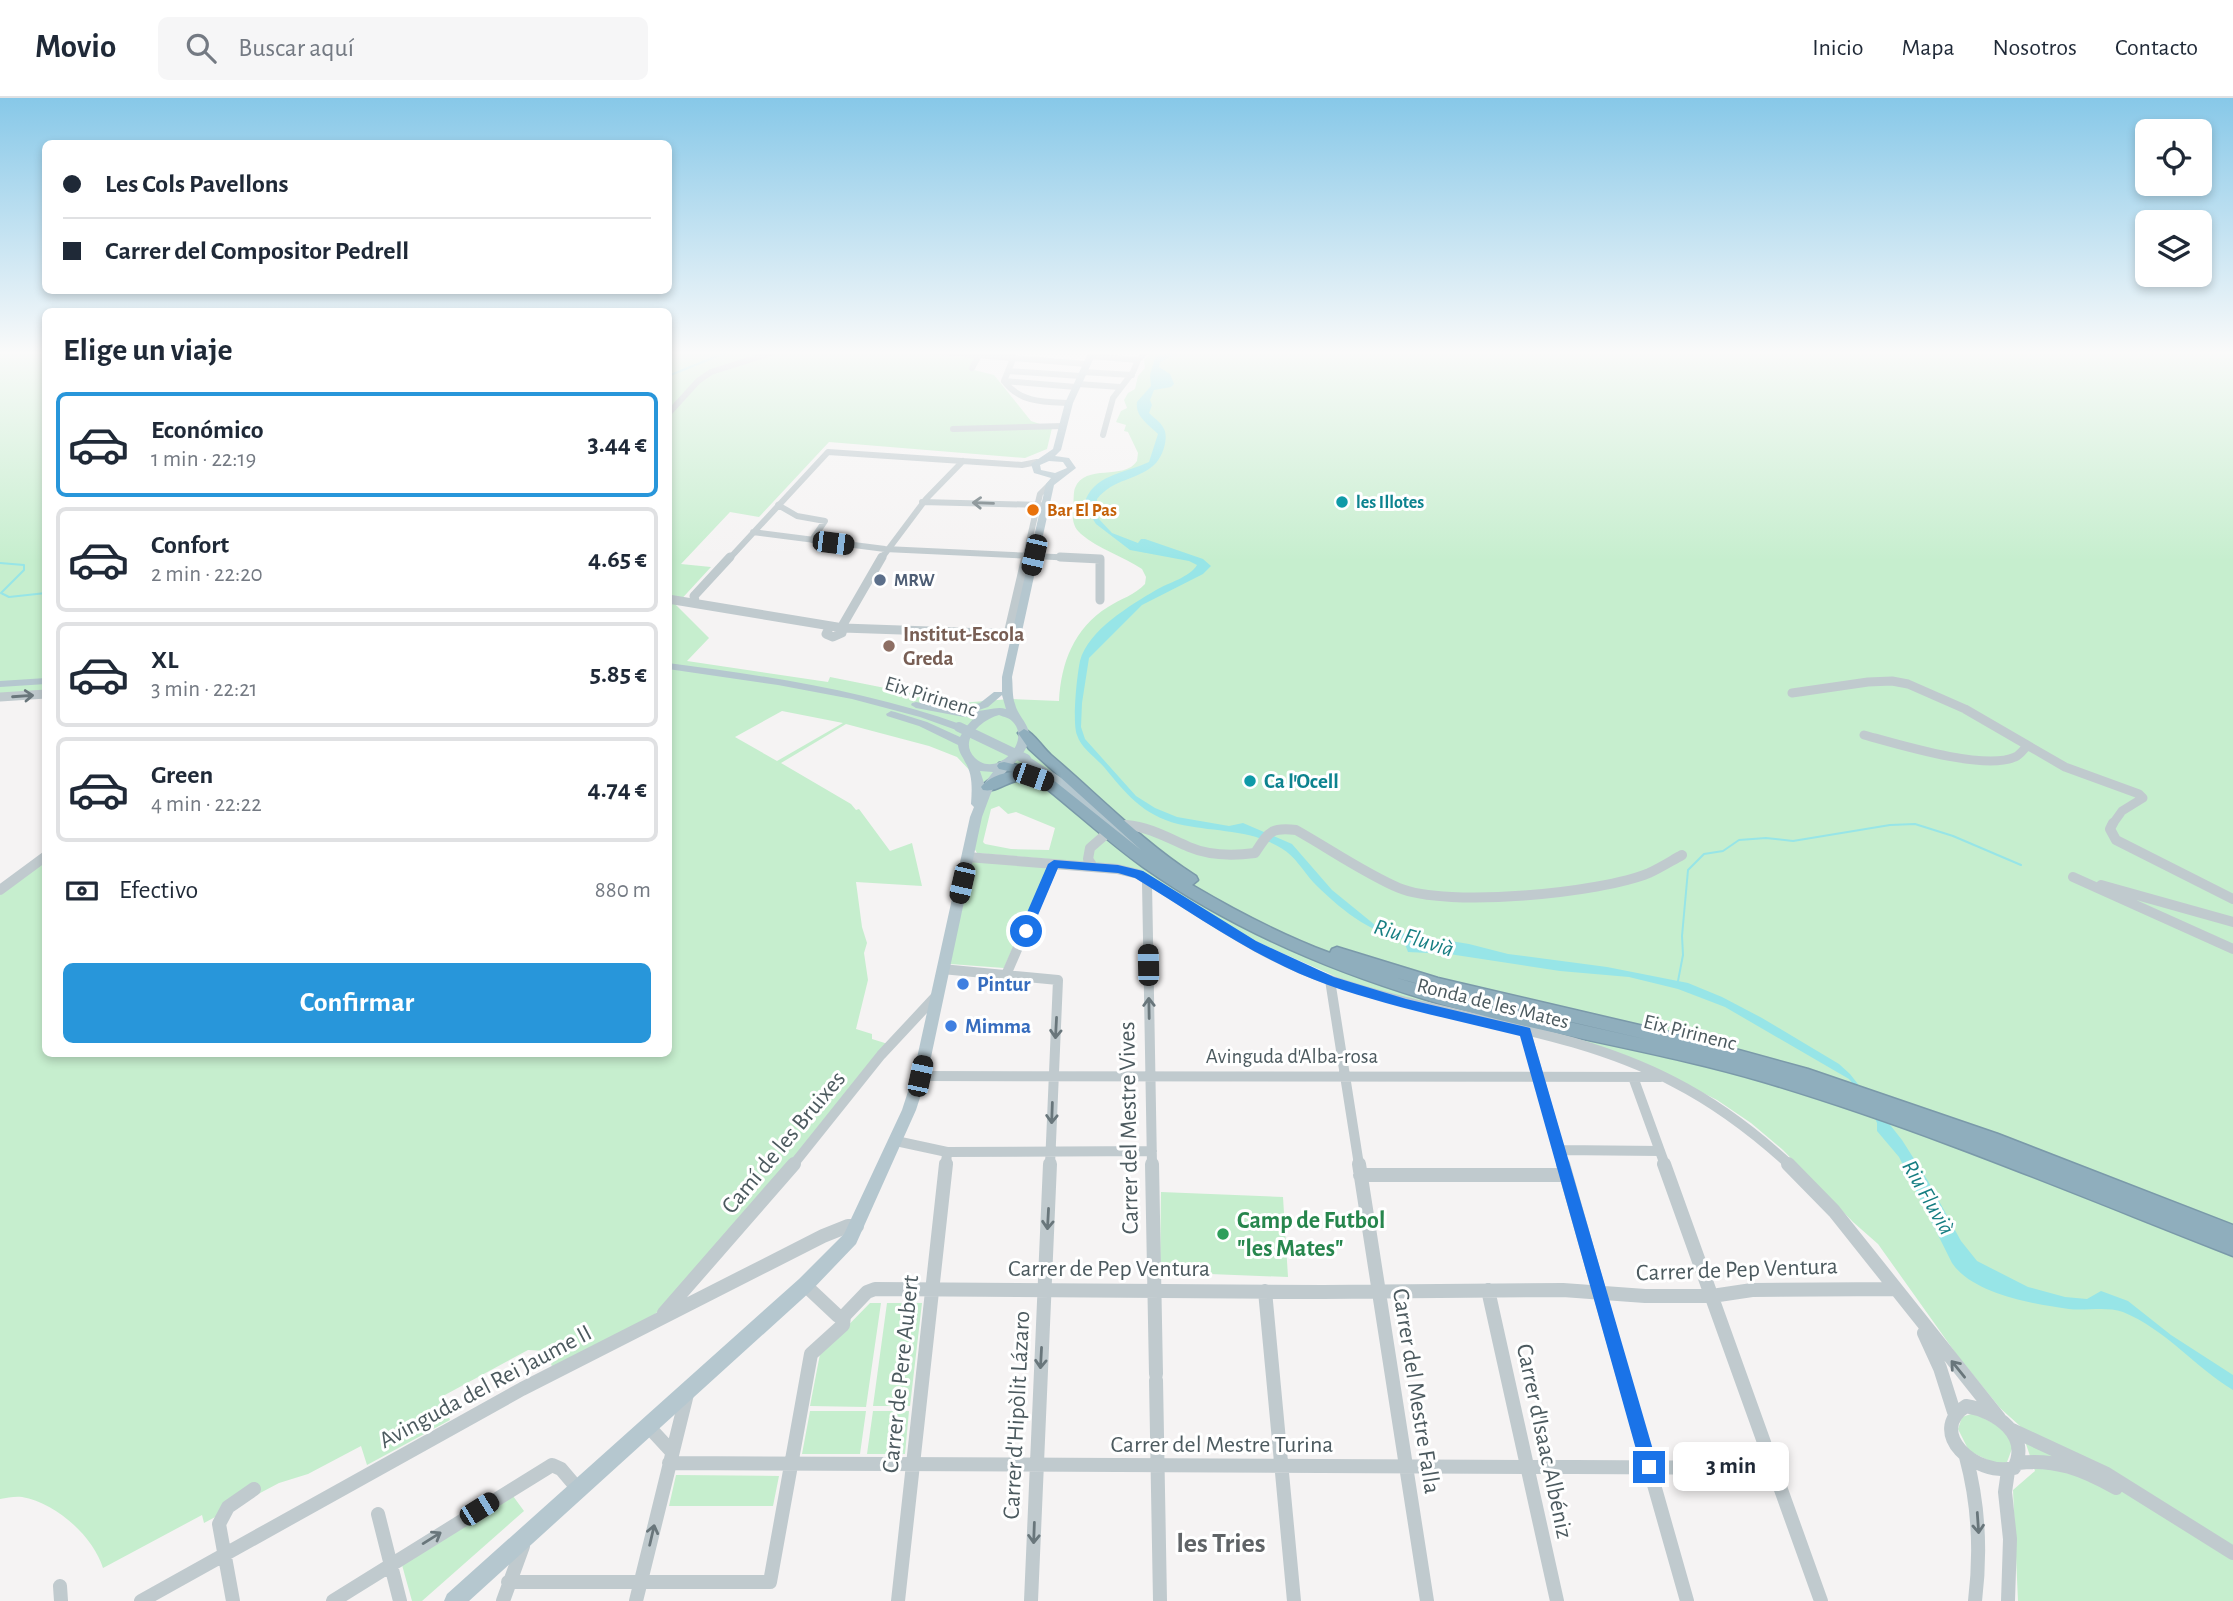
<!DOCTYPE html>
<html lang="es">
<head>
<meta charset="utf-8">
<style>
	:root { --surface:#fff; --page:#f6f6f7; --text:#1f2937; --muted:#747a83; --line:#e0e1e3; --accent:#2896da }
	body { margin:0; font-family:"Alegreya Sans",sans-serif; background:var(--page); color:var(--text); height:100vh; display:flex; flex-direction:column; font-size:26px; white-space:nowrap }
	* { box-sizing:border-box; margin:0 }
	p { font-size:23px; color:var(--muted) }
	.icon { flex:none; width:38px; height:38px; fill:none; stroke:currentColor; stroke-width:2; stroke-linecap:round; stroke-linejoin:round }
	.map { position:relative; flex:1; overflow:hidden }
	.sheet { position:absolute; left:42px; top:210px; width:630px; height:749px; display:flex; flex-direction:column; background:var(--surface); border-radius:10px; box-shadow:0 4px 10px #0003 }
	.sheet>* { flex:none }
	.hud { position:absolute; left:42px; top:42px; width:630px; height:154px; border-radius:10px; box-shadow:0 4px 10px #0003; display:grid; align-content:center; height:154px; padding:0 21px; background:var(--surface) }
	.tools { position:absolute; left:2135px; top:21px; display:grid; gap:14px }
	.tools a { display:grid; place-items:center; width:77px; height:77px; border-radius:10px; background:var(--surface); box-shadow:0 4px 10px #0003; font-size:35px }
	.end { position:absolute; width:32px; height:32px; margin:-16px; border:9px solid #1a73e8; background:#fff; box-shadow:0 0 0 4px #fff }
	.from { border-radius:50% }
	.bubble { position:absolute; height:49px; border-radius:10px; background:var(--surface); box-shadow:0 4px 10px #0003; font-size:23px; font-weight:700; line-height:49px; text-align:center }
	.car { position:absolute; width:21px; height:42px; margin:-21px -10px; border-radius:9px; box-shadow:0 0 5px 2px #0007; background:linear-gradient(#222 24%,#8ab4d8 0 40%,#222 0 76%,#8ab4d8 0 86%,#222 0) }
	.hud b { display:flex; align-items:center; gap:24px; height:66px; font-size:26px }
	.hud b+b { border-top:2px solid var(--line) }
	.hud i { width:18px; height:18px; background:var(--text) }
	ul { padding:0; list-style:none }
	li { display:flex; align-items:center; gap:21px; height:105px; margin:0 14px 10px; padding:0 7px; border:4px solid var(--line); border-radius:10px }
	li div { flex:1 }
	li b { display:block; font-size:26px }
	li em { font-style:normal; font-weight:700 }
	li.active { border-color:var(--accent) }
	li>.icon { width:63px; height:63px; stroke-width:1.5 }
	h2 { padding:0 21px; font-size:32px; line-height:84px }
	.pay { display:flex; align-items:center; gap:18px; height:77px; padding:0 21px; font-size:26px }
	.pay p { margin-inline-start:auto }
	.action { display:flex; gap:14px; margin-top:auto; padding:14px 21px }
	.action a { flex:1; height:80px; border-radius:10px; background:var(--accent); color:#fff; font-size:28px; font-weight:700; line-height:80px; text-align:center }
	header { display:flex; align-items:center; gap:42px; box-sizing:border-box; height:98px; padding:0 35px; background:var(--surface); border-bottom:2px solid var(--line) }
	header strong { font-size:33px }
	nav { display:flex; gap:38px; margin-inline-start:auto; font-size:24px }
	.search { width:490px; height:63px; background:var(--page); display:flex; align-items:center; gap:18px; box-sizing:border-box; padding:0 24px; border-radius:10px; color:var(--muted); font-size:26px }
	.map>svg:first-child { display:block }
</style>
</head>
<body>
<header>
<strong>Movio</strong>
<div class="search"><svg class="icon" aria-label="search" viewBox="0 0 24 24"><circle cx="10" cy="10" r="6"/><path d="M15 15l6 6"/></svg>Buscar aquí</div>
<nav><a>Inicio</a><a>Mapa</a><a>Nosotros</a><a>Contacto</a></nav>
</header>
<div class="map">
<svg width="2233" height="1503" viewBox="0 0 2233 1503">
	<rect width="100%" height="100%" fill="#f5f3f3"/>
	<path fill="#c6eece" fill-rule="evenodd" d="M0,253H45V594L0,597Z
		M669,253H925L930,256L975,260L970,271L994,277L1031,323L1052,330L1047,351L1025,360L829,344L759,419L730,414L681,466L711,469L676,507L709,540L687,563L828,584L830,579L960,605L1010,601L1059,603C1061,565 1074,530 1108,509C1120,501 1135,497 1145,486L1146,479L1142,471C1123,458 1098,451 1081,436C1073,429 1072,421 1073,411C1074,405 1073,395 1075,390C1085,365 1124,383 1137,363L1138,355L1128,334L1124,333L1126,327L1116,324L1121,313L1127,310L1124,302L1128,295L1135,291L1138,278L1145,270L1144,262L1150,256L1163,253H2233V1503H2018L2013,1392L2035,1373L2020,1328L2000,1310L1957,1257L1878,1146L1853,1124L1783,1052L1751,1025L1717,1002L1642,964L1439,911L1346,883L1257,844L1117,767L977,755L974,750L982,712L990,694L957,659L929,648L846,626L781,665L851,706L856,712L859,711L890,753L912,745L922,788L856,784L862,829L867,845L864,855L868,882L856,931L872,936V941L888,946L782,1076L662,1210L648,1222L552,1269L547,1253L528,1252L443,1298L450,1322L367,1367L361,1348L308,1376L279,1385L204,1425L202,1417L103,1470C93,1438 56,1405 22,1399C15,1398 7,1400 0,1401V797L45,762L46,956H668ZM782,613L843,625L777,663L735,639ZM999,708L1008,716L1016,714L1055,730L1049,752L1011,751L985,746L983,744L991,711Z
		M971,764L1040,767L1047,771L1004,870L950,866Z
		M1161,1094L1283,1099L1288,1179L1160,1174Z
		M870,1205H881L866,1309L810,1308L820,1256Z
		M887,1205H922L910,1308H873Z
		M810,1313H866L860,1356H802Z
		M873,1313H909L905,1356H867Z
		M1971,1316H1976L2004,1331L2013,1348L2007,1364L1998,1367L1969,1353L1958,1331L1962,1319Z
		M676,1377L779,1378L773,1408H669Z
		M513,1398L524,1413L422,1503H412L402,1467Z"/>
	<path fill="#97e5e7" d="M1170,253H1181L1160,264L1159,269L1170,276L1174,286L1171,289L1154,292L1150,302L1152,307L1149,315C1154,320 1161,324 1164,331C1169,341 1162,360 1154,367C1136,383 1114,380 1097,401V419L1112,435L1138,445L1141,441H1145L1203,461L1211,468L1203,476L1142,507L1089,560L1082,605L1081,629L1085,641L1136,698L1155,710L1177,719L1229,728L1243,725L1292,746L1332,792L1375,827L1389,833L1469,846L1508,856L1607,869L1688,885L1722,899L1762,920L1839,966L1850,976L1902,1042L1928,1083L1961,1143L1977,1163L2028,1189L2065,1199L2087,1201L2101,1193L2128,1203L2171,1237L2233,1277V1292C2195,1269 2165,1231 2123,1214C2106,1208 2086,1213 2069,1211C2033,1206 1973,1196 1952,1165L1899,1059L1877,1033V1025L1869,1006L1849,981L1725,909L1678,891L1629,879L1560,873L1449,856L1408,854L1403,841C1368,834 1339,810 1314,785C1303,773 1296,759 1281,750C1251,731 1212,734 1178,726C1143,717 1126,696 1104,669C1095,659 1081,650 1077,637C1072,624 1077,577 1080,563C1088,532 1131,507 1156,492C1168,485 1190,479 1197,467L1189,463L1130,452L1096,426L1084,407C1092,376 1124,376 1149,364L1158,336C1149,327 1135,319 1137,304L1151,288L1150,277L1155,260Z"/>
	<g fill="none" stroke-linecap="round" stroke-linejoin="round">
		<path stroke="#97e5e7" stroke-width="2" d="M668,278L730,253
			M0,465L24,467V472L1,495L9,499L46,495
			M1678,883L1683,857L1682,838L1688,772L1704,756L1723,753L1739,742L1766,740L1793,743L1890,727L1915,726L1953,738L2021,767"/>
		<g stroke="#7a99a9" stroke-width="3">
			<path id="highway" d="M1024,631C1034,635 1042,649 1051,657C1099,698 1143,744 1196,778L1198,782L1192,787C1236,813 1282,837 1330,855L1332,851L1337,849L1438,880L1695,940L1808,971L1998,1036L2233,1127V1158C2077,1097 1925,1032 1764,984C1652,951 1536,936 1424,901C1325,871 1228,829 1143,769C1108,744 1076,714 1042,687C1015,671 1003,696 983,692L981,689C988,680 1001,675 1013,674L999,671L997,668L999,665L1004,664L1035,671L1052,681L1141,752L1029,651L1018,635ZM1397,880L1490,905L1649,942L1472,902Z"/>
		</g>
		<path stroke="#c0cace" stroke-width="6" d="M927,253L1086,266
			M1010,253L1013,261L1004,283C1020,305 1044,304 1069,305
			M1090,258L1138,262
			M1138,262L1147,253
			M972,270L978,259L976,253
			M1008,273L1081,278
			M1083,274L1132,277
			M1004,283L1076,289
			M1078,286L1120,289
			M668,316L698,283L711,274L777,253
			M953,331L1063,328
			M1103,337L1113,300L1133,274L1138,262
			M922,404L1041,407
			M778,407L797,418L825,423L812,442
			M753,434L885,451L1098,461
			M729,461L828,354L1022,367L1037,364
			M881,461L926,401L963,363
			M1025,461L1040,396L1050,386"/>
		<path stroke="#c0cace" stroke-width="9" d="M1060,459L1100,461V502
			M668,501L843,530L1016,536
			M695,503L694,498L730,459
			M830,528L826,536L833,539L842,535L843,530
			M841,530L882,459
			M1008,536L1026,459
			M1792,595L1868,584L1892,583L1908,586L1965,611L2065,669L2139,696L2143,700L2122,713L2112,727
			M0,599L46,596
			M1864,637C1897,646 1984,673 2015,659C2020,657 2023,652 2027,648"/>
		<path stroke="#c0cace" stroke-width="10" d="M2113,725L2110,731L2116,742L2233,801
			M1126,727C1150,729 1168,740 1189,749C1210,758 1232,758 1255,755C1269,734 1270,729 1296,732C1330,751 1364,775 1399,790C1447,810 1601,795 1649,775C1660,770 1671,763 1682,757
			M967,759L1117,771L1138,776C1201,814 1262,860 1333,883C1445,921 1569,929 1674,984C1717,1006 1755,1035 1790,1067
			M1093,769L1088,761L1090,750L1105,737
			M2073,779L2233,851
			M1147,784L1152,1067
			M2101,787L2233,824
			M0,792L46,758
			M942,871L1058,882L1050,1067
			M1006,877L1054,766
			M1330,882L1359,1067
			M1526,934L1564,1067
			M920,978L1661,979
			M1633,979L1665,1067
			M896,1043L947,1054L1152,1053
			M1559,1052L1660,1053
			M793,1067L881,957L937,897
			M946,1067L947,1054"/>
		<path stroke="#c0cace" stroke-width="14" d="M1152,1066L1156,1276
			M1359,1066L1427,1503
			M1563,1066L1687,1503
			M1664,1066L1821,1503
			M1788,1066L1834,1113L1999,1320
			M1360,1077H1566
			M805,1187L838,1218H844L867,1194L875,1191L1323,1194L1563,1192L1645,1198H1712L1752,1192L1896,1191
			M1488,1192L1557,1503
			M1265,1193L1294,1503
			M664,1215L794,1066
			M1924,1235L1940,1270L1954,1314
			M1156,1282L1160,1503
			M1966,1308C1996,1313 2031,1337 2014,1370C1975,1379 1926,1334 1966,1308Z
			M648,1328L672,1354
			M2010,1331L2105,1375L2233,1455
			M1966,1359C1979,1407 1981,1454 1975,1503
			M669,1365L1774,1370
			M2018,1365C2055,1360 2084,1372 2116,1390
			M2008,1373L2005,1394L2010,1441L2008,1503
			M378,1416L400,1503
			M508,1484H770L811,1256L843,1227L844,1218
			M60,1488L61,1503
			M141,1503L522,1291L823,1138L848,1128H857
			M233,1503L219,1426L228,1409L254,1391
			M333,1503L552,1367L561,1371L578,1391
			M503,1503L523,1448
			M636,1503L687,1296
			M898,1503L946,1066
			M1031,1503L1050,1066"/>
		<path fill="#b5c7cf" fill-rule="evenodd" d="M1089,253H1097L1073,305L1061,352L1055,358L1069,360L1076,370L1054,387L1012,579C1013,588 1012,598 1015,606C1018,619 1031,627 1029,641C1027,658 1004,672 994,689C989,698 986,709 982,719L927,978L916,1012L856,1146L811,1193L469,1503H444L447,1496L799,1181L844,1136L902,1012L913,978L970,719L974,709L971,706C972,692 973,676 965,664C962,657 959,655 958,647L919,628L887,618L886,616L891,613L895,614L927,624L960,639L965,630L975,619H964L916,610L911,607L912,605L916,604L965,613V609L980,605L994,594H1002V579L1046,386L1051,380L1034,375L1031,366L1053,351L1065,305ZM1049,363L1063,364L1067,370L1055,375L1041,372L1040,367ZM1002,597L1006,611C997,608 986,613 976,613L988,609ZM999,617C1004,619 1010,620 1013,624C1032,644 996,681 975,660C957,642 983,621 999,617ZM980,673L993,674L984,686V685Z
			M668,565C769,578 867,593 963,627L965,629L959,633L920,619L852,601L778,587L668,571Z
			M46,580V586L0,589V583Z
			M1026,657L1071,686L1142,747L1144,750L1142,753H1134L1063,692L1022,664L1020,661Z"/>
		<use href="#highway" fill="#8faebd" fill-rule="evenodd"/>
		<path stroke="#b5c7cf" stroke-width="10" d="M959,629L1026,661"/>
	</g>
	<defs><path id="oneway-shaft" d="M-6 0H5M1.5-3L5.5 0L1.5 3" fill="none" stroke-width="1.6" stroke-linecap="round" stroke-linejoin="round" transform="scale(1.75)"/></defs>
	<g stroke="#69767b">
		<use href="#oneway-shaft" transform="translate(983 405) rotate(-178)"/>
		<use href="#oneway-shaft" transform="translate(23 598) rotate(-4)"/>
		<use href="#oneway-shaft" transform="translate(1149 910) rotate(-91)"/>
		<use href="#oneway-shaft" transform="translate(1056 930) rotate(93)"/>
		<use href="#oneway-shaft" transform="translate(1052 1015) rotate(92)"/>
		<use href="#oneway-shaft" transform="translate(1048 1121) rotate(93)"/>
		<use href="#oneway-shaft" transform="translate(1041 1260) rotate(93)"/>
		<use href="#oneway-shaft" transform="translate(1958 1271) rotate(-129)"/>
		<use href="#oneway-shaft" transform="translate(1978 1425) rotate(86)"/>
		<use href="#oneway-shaft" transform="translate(1034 1435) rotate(92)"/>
		<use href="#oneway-shaft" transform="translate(652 1437) rotate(-77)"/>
		<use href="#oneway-shaft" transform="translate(432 1440) rotate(-32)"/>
	</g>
	<linearGradient id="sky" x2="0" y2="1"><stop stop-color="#87c8e8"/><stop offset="0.55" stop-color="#fafafa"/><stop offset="1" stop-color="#fafafa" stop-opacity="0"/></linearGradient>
	<rect width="2233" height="463" fill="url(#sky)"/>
	<path fill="#1a73e8" d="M1054,762L1118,767L1143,773L1256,843L1334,879L1406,901L1530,930L1658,1369L1655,1375L1649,1378L1643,1375L1641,1369L1520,938C1456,922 1390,909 1328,887C1258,862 1197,818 1135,780L1118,775L1058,770L1030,836H1021L1019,833L1048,766Z"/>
	<g fill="#0f9aa8" stroke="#fff" stroke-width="2.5">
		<circle cx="1342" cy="404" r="7"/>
		<circle cx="1250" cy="683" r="7"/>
	</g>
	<circle fill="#e8710a" stroke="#fff" stroke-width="2.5" cx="1033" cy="412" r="7"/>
	<circle fill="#5c6f8a" stroke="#fff" stroke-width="2.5" cx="880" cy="482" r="7"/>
	<circle fill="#8d6e63" stroke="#fff" stroke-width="2.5" cx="889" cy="548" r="7"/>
	<g fill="#3f7fe0" stroke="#fff" stroke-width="2.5">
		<circle cx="963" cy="886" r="7"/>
		<circle cx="951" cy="928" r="7"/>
	</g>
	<circle fill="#2e9e5b" stroke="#fff" stroke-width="2.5" cx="1223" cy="1136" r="7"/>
	<g text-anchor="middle" stroke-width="6" stroke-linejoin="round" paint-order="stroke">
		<g font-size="18" font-weight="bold" fill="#0d838f" stroke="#fff" text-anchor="start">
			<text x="1356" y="410">les Illotes</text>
		</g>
		<g font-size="18" font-weight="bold" fill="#c56008" stroke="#fff" text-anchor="start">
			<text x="1047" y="418">Bar El Pas</text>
		</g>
		<g font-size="18" font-weight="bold" fill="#4e5e75" stroke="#fff" text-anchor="start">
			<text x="894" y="488">MRW</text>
		</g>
		<g font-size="21" font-weight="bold" fill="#785e54" stroke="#fff" text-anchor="start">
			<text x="903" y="543">Institut-Escola<tspan x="903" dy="24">Greda</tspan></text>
		</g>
		<g font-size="21" fill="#4c5a5f" stroke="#fff">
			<text transform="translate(931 598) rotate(17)" y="7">Eix Pirinenc</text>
			<text transform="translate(1493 905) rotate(14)" y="7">Ronda de les Mates</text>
			<text transform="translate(1690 934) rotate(14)" y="7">Eix Pirinenc</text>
			<text x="1292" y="965">Avinguda d'Alba-rosa</text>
		</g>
		<g font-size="21" font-weight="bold" fill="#0d838f" stroke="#fff" text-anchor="start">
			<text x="1264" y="690">Ca l'Ocell</text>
		</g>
		<g font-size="21" font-weight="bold" fill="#366cbe" stroke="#fff" text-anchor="start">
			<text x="977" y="893">Pintur</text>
			<text x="965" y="935">Mimma</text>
		</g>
		<g font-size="23" font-style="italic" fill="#167e82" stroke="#fff">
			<text transform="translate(1414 839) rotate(17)" y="8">Riu Fluvià</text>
			<text transform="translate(1929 1099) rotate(60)" y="8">Riu Fluvià</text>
		</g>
		<g font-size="24" fill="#4c5a5f" stroke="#fff">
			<text transform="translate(1128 1030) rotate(-91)" y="8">Carrer del Mestre Vives</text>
			<text transform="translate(783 1044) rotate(-50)" y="8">Camí de les Bruixes</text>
			<text x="1109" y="1178">Carrer de Pep Ventura</text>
			<text transform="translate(1737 1171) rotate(-2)" y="8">Carrer de Pep Ventura</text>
			<text transform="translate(900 1276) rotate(-84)" y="8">Carrer de Pere Aubert</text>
			<text transform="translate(485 1288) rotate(-28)" y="8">Avinguda del Rei Jaume II</text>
			<text transform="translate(1417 1293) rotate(81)" y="8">Carrer del Mestre Falla</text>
			<text transform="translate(1016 1317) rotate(-87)" y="8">Carrer d'Hipòlit Lázaro</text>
			<text transform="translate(1545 1343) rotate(78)" y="8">Carrer d'Isaac Albéniz</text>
			<text x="1222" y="1354">Carrer del Mestre Turina</text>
		</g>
		<g font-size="24" font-weight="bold" fill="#27864d" stroke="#fff" text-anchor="start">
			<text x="1237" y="1130">Camp de Futbol<tspan x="1237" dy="28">"les Mates"</tspan></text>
		</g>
		<g font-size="28" font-weight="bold" fill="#606467" stroke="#fff">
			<text x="1221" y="1454">les Tries</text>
		</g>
	</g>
</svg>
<div class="tools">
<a><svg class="icon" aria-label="locate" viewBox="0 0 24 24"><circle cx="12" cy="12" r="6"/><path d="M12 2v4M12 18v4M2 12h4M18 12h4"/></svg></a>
<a><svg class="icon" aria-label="layers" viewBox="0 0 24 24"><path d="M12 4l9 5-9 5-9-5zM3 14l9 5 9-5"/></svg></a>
</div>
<i class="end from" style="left:1026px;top:833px"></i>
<i class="end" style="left:1649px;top:1369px"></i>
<div class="bubble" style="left:1673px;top:1344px;width:116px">3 min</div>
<i class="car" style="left:833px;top:445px;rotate:97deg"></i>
<i class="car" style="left:1034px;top:457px;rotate:193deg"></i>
<i class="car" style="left:1033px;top:679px;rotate:109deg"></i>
<i class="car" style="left:962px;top:785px;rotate:193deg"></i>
<i class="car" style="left:1148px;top:867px;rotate:359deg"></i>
<i class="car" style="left:920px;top:978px;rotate:12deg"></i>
<i class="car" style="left:479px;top:1411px;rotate:58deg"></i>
<div class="hud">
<b><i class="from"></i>Les Cols Pavellons</b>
<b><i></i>Carrer del Compositor Pedrell</b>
</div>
<section class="sheet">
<h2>Elige un viaje</h2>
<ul>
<li class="active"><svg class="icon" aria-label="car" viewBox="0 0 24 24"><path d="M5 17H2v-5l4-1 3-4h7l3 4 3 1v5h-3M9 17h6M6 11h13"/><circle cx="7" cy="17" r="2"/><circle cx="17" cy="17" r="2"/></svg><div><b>Económico</b><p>1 min · 22:19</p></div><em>3.44 €</em></li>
<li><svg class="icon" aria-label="car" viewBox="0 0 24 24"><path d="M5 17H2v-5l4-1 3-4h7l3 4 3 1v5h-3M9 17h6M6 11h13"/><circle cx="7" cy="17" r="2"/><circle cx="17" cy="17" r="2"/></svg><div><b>Confort</b><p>2 min · 22:20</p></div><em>4.65 €</em></li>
<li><svg class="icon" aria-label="car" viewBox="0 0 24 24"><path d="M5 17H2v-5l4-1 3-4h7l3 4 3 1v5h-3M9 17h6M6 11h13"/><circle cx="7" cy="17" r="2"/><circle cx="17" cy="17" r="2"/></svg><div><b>XL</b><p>3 min · 22:21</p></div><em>5.85 €</em></li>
<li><svg class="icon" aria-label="car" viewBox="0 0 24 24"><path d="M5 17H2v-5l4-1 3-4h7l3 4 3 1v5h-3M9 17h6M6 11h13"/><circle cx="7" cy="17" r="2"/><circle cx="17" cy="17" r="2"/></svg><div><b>Green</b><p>4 min · 22:22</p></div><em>4.74 €</em></li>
</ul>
<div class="pay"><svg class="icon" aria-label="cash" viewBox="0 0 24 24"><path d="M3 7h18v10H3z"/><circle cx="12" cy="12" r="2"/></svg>Efectivo<p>880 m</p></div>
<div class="action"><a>Confirmar</a></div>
</section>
</div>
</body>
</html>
